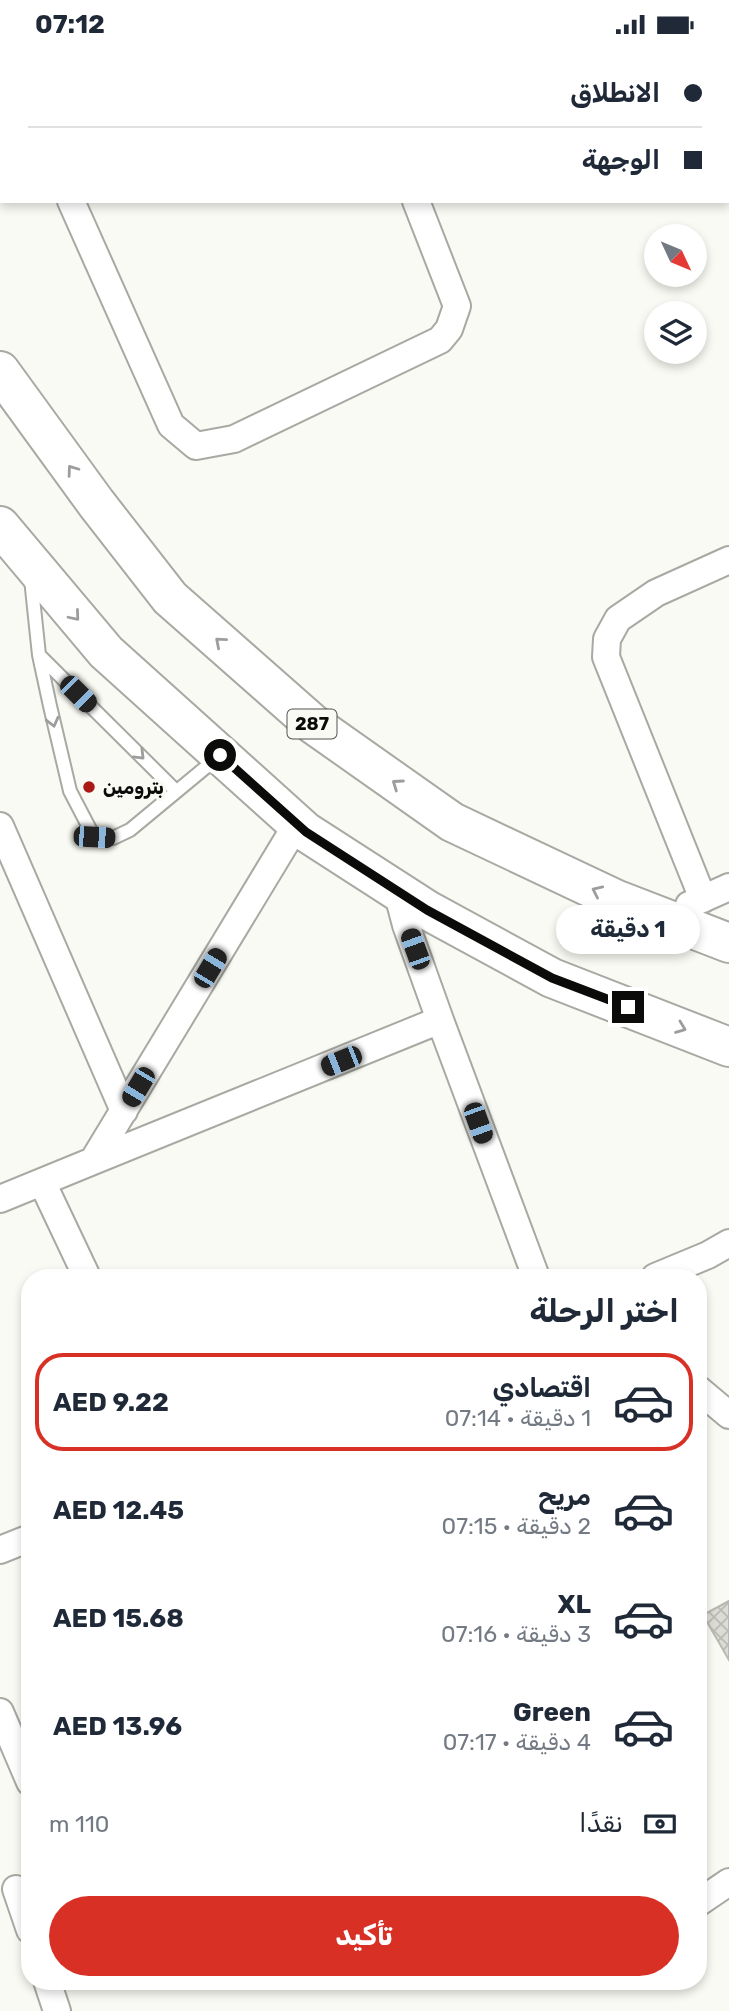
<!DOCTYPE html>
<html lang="ar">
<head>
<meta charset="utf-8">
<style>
	:root { --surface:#fff; --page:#f2f2f3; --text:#1f2937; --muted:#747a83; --line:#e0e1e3; --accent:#d93025 }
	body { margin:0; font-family:Rubik,"Noto Naskh Arabic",sans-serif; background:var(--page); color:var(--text); direction:rtl; height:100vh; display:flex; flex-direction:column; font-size:26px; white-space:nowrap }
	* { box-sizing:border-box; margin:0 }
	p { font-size:23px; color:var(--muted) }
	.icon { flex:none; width:38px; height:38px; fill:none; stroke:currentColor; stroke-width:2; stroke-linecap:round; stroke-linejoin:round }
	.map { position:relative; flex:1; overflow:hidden; direction:ltr }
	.sheet { position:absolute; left:21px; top:1220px; width:686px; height:721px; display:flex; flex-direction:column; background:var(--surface); border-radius:28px; box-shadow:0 4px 10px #0003; direction:rtl }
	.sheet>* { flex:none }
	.hud { position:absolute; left:0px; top:0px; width:730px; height:154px; box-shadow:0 4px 10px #0003; direction:rtl; display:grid; align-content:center; height:154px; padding:0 28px; background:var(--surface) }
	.needle { width:46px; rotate:134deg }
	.controls { position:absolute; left:644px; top:175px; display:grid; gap:14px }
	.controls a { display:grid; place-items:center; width:63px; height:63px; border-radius:50%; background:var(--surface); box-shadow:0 4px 10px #0003; font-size:35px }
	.end { position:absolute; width:32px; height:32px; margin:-16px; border:9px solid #0b0b09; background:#fff; box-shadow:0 0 0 4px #fff }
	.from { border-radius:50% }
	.bubble { position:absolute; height:49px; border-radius:24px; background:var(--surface); box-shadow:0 4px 10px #0003; font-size:23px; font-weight:700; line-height:49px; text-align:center; direction:rtl }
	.car { position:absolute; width:21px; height:42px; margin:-21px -10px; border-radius:9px; box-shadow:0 0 5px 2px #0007; background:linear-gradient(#222 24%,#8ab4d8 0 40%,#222 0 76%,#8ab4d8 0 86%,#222 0) }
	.hud b { display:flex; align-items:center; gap:24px; height:66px; font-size:26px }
	.hud b+b { border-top:2px solid var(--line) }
	.hud i { width:18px; height:18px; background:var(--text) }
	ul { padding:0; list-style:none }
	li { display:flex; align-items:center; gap:21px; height:98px; margin:0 14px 10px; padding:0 14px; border:4px solid transparent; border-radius:28px }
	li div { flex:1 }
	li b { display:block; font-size:26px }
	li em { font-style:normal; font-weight:700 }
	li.current { border-color:var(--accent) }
	li>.icon { width:63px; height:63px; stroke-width:1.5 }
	h2 { padding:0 28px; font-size:32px; line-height:84px }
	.pay { display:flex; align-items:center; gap:18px; height:77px; padding:0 28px; font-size:26px }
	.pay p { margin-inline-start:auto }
	.primary-button { display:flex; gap:14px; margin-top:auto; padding:14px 28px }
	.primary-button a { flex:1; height:80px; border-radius:42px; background:var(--accent); color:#fff; font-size:28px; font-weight:700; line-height:80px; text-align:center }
	.status { display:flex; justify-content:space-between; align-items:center; height:49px; padding:0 35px; background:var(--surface); direction:ltr }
	.status svg { height:19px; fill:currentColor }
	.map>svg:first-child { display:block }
</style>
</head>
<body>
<div class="status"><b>07:12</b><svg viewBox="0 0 49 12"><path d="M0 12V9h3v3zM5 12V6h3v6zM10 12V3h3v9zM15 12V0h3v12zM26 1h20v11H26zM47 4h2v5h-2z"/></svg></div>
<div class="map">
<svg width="729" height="1962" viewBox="0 0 729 1962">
	<defs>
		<pattern id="building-cross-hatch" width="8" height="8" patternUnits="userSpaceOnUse" patternTransform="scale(1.75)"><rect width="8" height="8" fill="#dcdbd4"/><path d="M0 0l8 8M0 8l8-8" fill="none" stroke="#bbbbb5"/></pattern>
	</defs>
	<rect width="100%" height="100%" fill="#f8faf3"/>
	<path fill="url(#building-cross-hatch)" stroke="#b9b9b2" stroke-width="2" d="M729,1552V1611L703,1566Z"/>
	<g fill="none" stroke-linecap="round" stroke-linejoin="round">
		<g stroke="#a7a9a2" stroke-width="16">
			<path id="service" d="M31,530L39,606L50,657L70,742L94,788L113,789L130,781L217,709
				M39,606L176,742"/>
		</g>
		<g stroke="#a7a9a2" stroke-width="30">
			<path id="minor" d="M4,0V2
				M356,0L357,2
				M673,0L674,2
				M45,2L49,0
				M728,137L729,139
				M71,152L171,376L196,397L234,390L440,291L449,280L457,257L416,152
				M0,777L124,1062
				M397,842L406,876L440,971L536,1228
				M703,850L606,608L607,590L618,570L656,544L729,511
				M689,856L729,838
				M93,1112L440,971
				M42,1133L87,1228
				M0,1150L93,1112L297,775
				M655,1228L708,1206L729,1194
				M698,1340L729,1366
				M0,1501L30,1489
				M0,1663L30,1733
				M16,1840L30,1881
				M698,1854L729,1833
				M47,1932L57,1962"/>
		</g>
		<g stroke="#a7a9a2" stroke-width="42">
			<path id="primary" d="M0,322L96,454L170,549L313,675L452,773L615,850L729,894
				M0,477L106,603L306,783L427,861L552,929L729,998"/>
		</g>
		<use href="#service" stroke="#fff" stroke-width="12"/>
		<use href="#minor" stroke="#fff" stroke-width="26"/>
		<use href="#primary" stroke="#fff" stroke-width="38"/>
	</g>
	<defs><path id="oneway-chevron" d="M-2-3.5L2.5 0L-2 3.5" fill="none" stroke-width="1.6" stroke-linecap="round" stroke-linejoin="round" transform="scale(1.75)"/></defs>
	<g stroke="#9d9d9d">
		<use href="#oneway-chevron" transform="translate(72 421) rotate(-126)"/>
		<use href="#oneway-chevron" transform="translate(75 567) rotate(50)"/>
		<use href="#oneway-chevron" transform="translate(220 593) rotate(-139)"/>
		<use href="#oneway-chevron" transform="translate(53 673) rotate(76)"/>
		<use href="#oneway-chevron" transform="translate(140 706) rotate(45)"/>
		<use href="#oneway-chevron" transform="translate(397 735) rotate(-145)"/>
		<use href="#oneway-chevron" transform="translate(597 842) rotate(-155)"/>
		<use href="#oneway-chevron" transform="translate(681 979) rotate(21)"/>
	</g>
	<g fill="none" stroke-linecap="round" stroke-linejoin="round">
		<path stroke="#0b0b09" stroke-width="9" d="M220,706L306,783L427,861L552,929L628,958"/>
	</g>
	<circle fill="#ab1917" stroke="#f8faf3" stroke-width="2.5" cx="89" cy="738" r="7"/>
	<g text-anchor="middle" stroke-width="7" stroke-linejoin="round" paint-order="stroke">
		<rect fill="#f8faf3" stroke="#52534f" stroke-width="2" x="287.5" y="660.5" width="49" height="29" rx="5"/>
		<g font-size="18" font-weight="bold" fill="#0b0b09">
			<text x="312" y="681">287</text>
		</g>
		<g font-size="19" font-weight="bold" fill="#0b0b09" stroke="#f8faf3" text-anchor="start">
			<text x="103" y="745">بترومين</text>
		</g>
	</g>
</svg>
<div class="controls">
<a><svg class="needle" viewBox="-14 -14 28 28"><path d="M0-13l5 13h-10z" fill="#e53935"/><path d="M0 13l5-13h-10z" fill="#747a83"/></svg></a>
<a><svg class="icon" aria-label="layers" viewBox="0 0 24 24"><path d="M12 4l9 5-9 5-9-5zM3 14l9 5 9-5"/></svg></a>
</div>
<i class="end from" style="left:220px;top:706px"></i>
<i class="end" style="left:628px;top:958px"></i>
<div class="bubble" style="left:556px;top:856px;width:144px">1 دقيقة</div>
<i class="car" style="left:78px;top:645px;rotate:135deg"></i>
<i class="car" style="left:94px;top:788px;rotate:93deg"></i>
<i class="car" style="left:415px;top:900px;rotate:340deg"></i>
<i class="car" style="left:210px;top:919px;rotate:31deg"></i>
<i class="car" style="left:341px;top:1012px;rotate:248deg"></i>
<i class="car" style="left:138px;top:1038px;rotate:211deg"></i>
<i class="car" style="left:478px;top:1074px;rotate:160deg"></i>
<div class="hud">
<b><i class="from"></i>الانطلاق</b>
<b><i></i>الوجهة</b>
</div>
<section class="sheet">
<h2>اختر الرحلة</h2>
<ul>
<li class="current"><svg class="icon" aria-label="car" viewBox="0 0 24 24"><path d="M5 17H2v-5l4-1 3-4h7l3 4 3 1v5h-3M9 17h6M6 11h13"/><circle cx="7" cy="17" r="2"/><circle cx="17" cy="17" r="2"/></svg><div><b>اقتصادي</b><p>1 دقيقة · 07:14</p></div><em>AED 9.22</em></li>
<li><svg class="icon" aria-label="car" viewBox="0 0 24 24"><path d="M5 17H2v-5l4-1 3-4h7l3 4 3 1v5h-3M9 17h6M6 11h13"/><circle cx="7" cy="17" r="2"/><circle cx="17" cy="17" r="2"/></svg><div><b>مريح</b><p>2 دقيقة · 07:15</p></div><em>AED 12.45</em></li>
<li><svg class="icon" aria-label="car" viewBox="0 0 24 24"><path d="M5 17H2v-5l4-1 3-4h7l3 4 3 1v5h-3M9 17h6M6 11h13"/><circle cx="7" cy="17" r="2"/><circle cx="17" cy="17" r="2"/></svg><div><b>XL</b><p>3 دقيقة · 07:16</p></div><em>AED 15.68</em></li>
<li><svg class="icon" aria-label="car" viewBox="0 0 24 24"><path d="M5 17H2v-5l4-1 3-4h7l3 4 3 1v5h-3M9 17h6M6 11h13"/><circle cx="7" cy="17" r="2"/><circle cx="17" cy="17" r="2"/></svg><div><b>Green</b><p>4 دقيقة · 07:17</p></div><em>AED 13.96</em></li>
</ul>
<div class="pay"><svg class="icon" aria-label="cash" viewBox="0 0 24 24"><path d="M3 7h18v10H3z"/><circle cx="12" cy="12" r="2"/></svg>نقدًا<p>110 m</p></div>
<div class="primary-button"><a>تأكيد</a></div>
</section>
</div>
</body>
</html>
